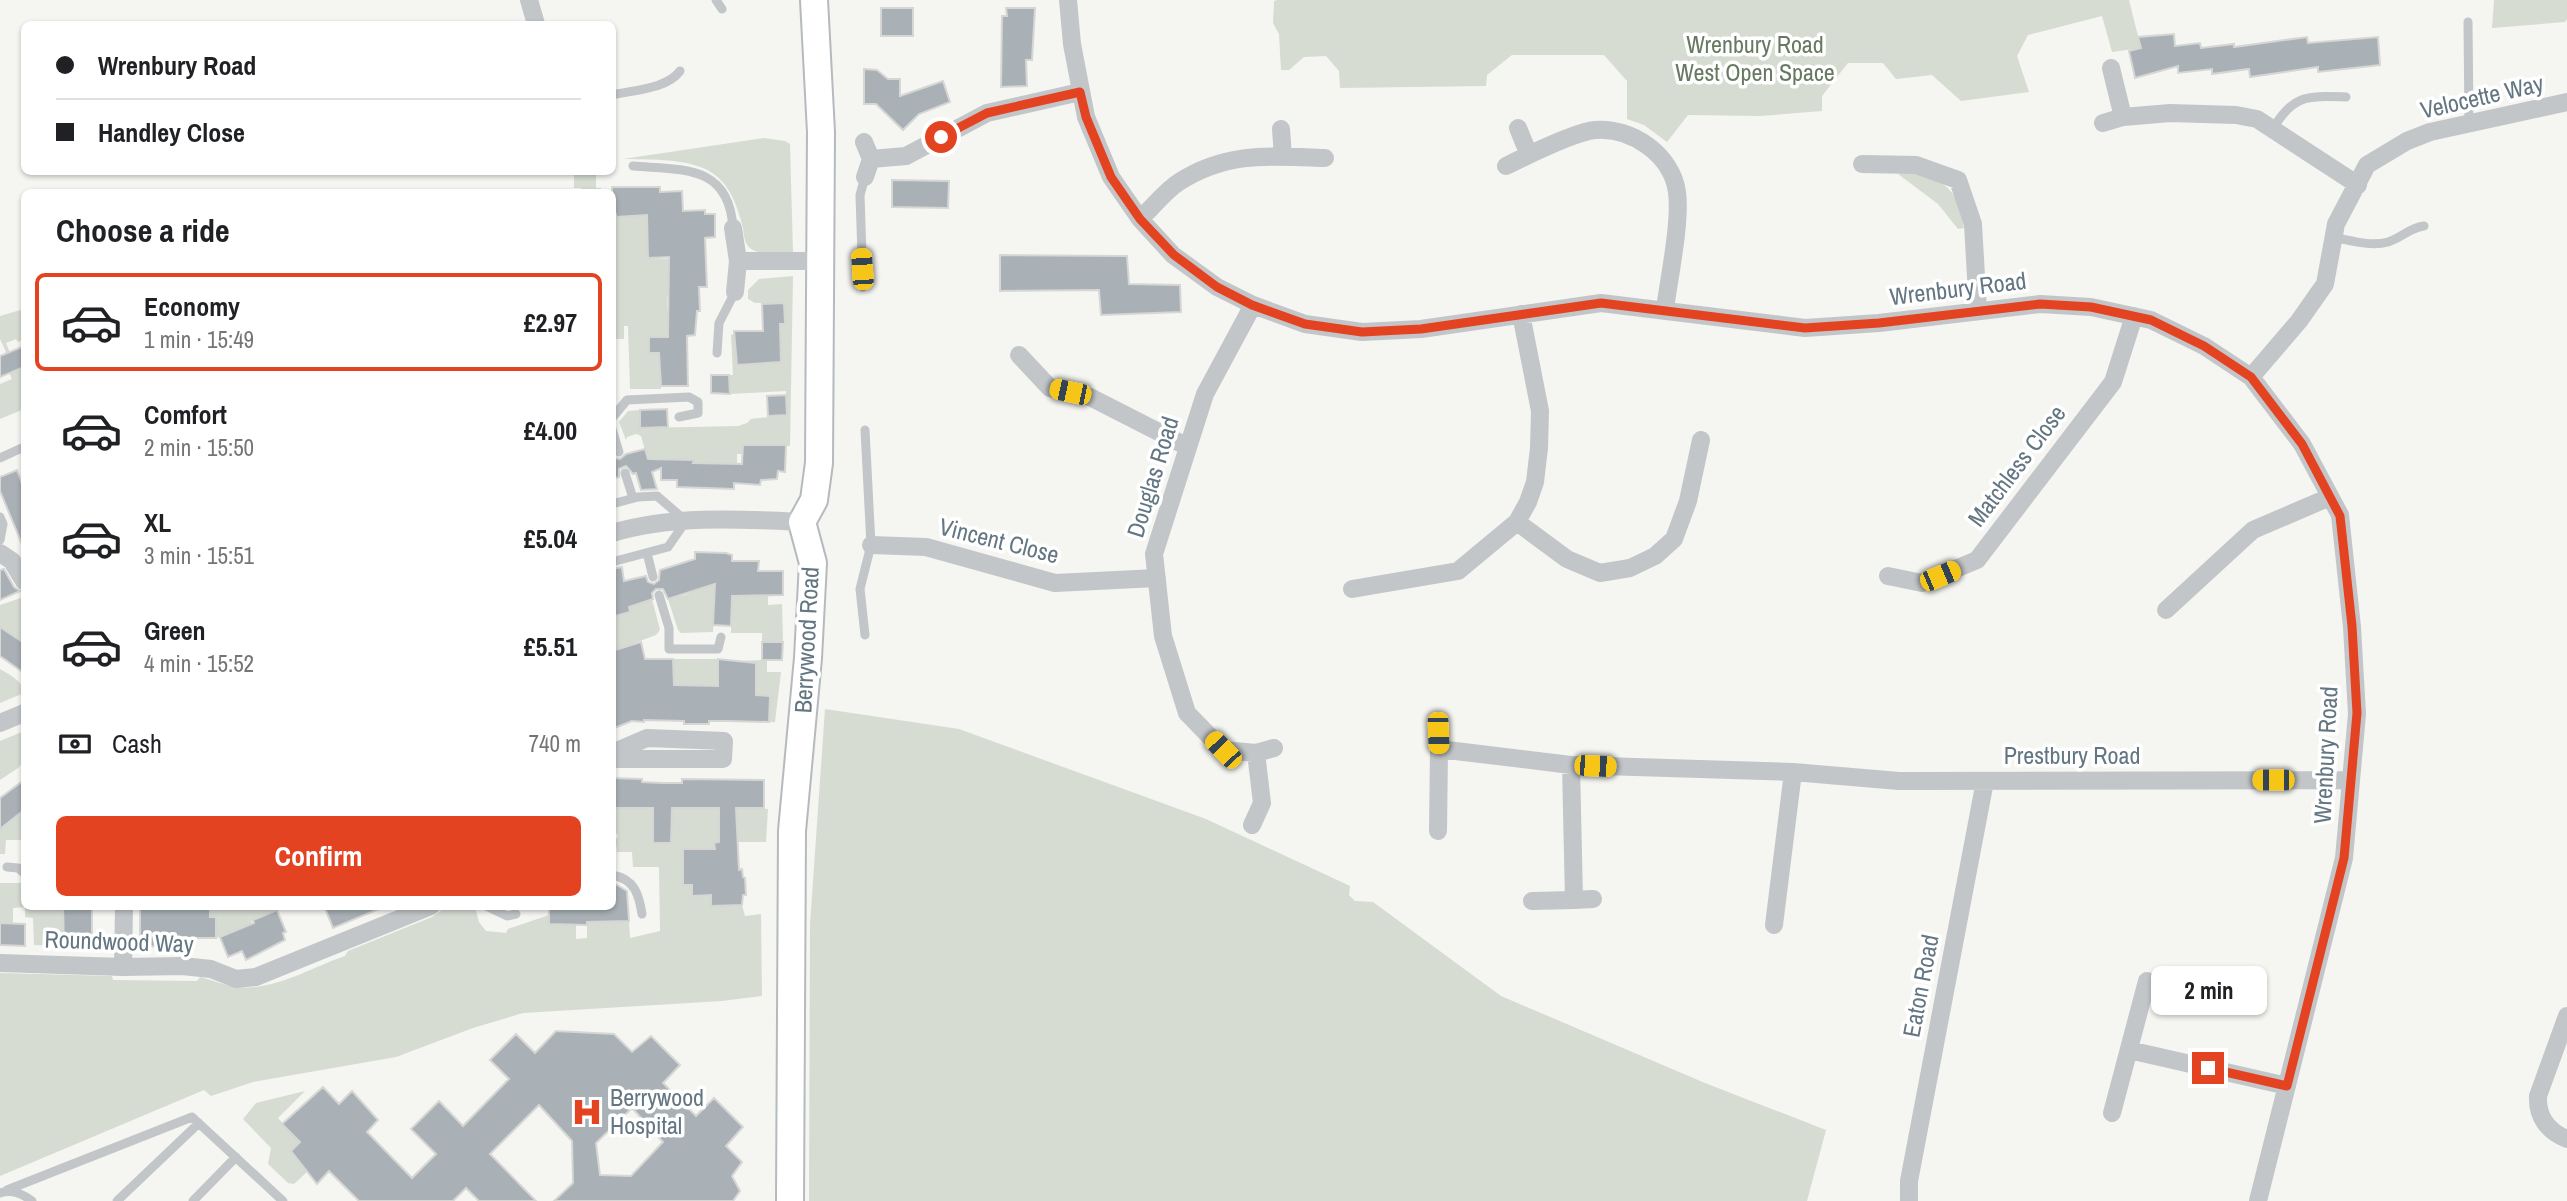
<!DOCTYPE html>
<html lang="en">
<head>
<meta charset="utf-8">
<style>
	:root { --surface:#fff; --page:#f2f2f2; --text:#202124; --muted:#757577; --line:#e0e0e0; --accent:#e44322 }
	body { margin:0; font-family:"Archivo Narrow",sans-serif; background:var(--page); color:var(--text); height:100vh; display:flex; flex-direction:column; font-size:26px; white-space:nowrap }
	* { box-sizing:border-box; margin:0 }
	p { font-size:23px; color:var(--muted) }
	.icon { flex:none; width:38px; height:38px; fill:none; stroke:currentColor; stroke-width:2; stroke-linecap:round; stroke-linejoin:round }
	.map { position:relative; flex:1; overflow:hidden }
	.side { position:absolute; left:21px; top:189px; width:595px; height:721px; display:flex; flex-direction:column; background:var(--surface); border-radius:10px; box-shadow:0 2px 5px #0004 }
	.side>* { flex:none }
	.banner { position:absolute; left:21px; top:21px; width:595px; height:154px; border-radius:10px; box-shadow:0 2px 5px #0004; display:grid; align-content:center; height:154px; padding:0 35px; background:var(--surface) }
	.end { position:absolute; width:32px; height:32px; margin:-16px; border:9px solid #e44322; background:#fff; box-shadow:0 0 0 4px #fff }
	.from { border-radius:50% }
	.bubble { position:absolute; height:49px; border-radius:10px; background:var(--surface); box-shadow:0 2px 5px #0004; font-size:23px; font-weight:700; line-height:49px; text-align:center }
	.car { position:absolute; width:21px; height:42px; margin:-21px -10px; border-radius:9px; box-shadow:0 0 5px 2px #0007; background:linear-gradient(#f5c518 24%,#345 0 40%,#f5c518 0 76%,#345 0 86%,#f5c518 0) }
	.banner b { display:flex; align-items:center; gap:24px; height:66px; font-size:26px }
	.banner b+b { border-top:2px solid var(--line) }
	.banner i { width:18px; height:18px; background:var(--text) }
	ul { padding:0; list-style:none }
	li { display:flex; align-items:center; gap:21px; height:98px; margin:0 14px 10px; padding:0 21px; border:4px solid transparent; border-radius:10px }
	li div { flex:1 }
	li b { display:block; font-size:26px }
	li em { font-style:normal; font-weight:700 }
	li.active { border-color:var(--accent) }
	li>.icon { width:63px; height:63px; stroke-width:1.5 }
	h2 { padding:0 35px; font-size:32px; line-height:84px }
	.pay { display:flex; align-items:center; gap:18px; height:77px; padding:0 35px; font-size:26px }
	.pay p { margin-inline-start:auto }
	.primary-button { display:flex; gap:14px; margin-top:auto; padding:14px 35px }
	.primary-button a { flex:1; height:80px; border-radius:10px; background:var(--accent); color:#fff; font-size:28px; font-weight:700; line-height:80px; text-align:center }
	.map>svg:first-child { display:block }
</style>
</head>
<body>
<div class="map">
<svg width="2567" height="1201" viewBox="0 0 2567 1201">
	<rect width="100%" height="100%" fill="#f5f5f1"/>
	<path fill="#d6dcd2" d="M1277,0H2129L2141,48L2112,52L2102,16L2028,35L2017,56L2029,92L1961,101L1932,75L1896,79L1883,63H1848L1822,96V111L1760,116L1688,115L1667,142L1644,125L1627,119V81L1604,55H1512L1487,75L1486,86L1340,88L1339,71L1326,56L1304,57L1289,70H1281L1279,34L1273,23L1274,1Z
		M2494,0H2567V19L2565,22L2492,28Z
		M764,138L785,141L790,144L793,252C781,252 759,256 750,248C744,243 744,235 743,228C737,204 728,178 703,168C678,158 649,160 623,159Z
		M574,172H596V188H601V192H581V188H574Z
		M1916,172C1949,182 1959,194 1964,228L1958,229L1938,204L1898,174Z
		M683,210L684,215L647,239L648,258L669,259V271L699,296H667V310H669L674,336L649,337V353H660L661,389H630L628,326H624V339H613V213L616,214L617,217L630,216V213Z
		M793,276L790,446L764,445L763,454H737V464L699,463L693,466V460L654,459L648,461L641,436L636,434L627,437L626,440L619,422L628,411L640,410L641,428L738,426L747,423L751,419L787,415L786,391L730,394L729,375H733L731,335L734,334L737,365L781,362L780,324L784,303H755L748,299V290L759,279Z
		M24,309V339L18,342L16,339L6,343L17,370L24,367V409L0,419V384L12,379L2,355L6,352L0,339V316Z
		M690,578L731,579L733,594L737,596H768V605L782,604L783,642H762V633H731V607L714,606L713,632L681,633L678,630L668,599L689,594Z
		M24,597V643L10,637V633L0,630V605Z
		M652,599L660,630L656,635L613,651V617L629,607Z
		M673,659H718V679L720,686H684L673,696Z
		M767,660V672H781L775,722H769L770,696L756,695L738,678V661Z
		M0,669C10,675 23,681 24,693L0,703Z
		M825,709L959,729L1206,819L1350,886L1349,895L1355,901L1373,902L1501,996L1705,1083L1826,1130L1807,1201H809L810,924Z
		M24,731V761L18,768L0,780V741Z
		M613,807L653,808L654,843L671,842V808H718L719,842L715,843V855L711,849H683V885H692V896L711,895V906L742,905L745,916L761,914L762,996L722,1001L523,1013L473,1028L396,1057L253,1082L211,1096L204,1090L0,1176V973L112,976L113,980L197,981L200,977C212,980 224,985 236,987C275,991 310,968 345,956L348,951L432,917L446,907H475L479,922L486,931L506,933L508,929L549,915V924L576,921V939L587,938V921H629L630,938L660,931L659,867H633L632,852H617L616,844H613V840L618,837L613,825Z
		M737,808L768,809L766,842H736Z
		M24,810V840H6L5,854H0V825L11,821L10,817Z
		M0,883H24V906L63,907L64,946L34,945L33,918L25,917V907L13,908V923H0Z
		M277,906L273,912L251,921L252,924L216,938L210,917V907Z
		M305,1091L278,1118L300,1142L291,1151L307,1172L294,1184L288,1183L268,1164L271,1148L243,1119L256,1103Z"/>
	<path fill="#a9b1b6" stroke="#d6d6d4" stroke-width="2" fill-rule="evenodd" d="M881,8H913V36H881Z
		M1006,8H1035L1032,60H1026L1027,86L1001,87L1002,16H1007Z
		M2174,34L2175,46L2200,43L2201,48L2234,44V47L2307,37L2308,43L2378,37L2380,65L2318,72V67L2250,77L2249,69L2212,74V69L2178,73V66L2135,78L2129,51L2141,48L2138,37Z
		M864,69L877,70L888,79H900V96L943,81L950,102L919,114L903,130L876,104H864Z
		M892,180L949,181L948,208L892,207Z
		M612,187H660V192L682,191L683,211L705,210V214H715V237L705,238L707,287H699L700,311H697L695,335L687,336L688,386H661L659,353H649V337H668L669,257L648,258L647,215L616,217V214L612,213Z
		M1000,255L1127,256L1129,284L1180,285L1181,312L1101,315L1099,290L1000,291Z
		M784,303L785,324H780L781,362L737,365L734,331H763L762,304Z
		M24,346V367L0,377V356Z
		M711,375H729L730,394L711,393Z
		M786,395L787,415L768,416L767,396Z
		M667,409L668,427L640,428V410Z
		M743,445H786L785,472L778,471L777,479L761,480L760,485L734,483V489L677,487V480H661V468L652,472L657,489L641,490L636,473L633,474L626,466L619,469V477L612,479V458L620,459L626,454L645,449L648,459L694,460L693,463L742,464Z
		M17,470L24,489V549L0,491V477Z
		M695,552L726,553L732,555V561H759L758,571H783V595L732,596L731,626L713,625L715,584L668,599L663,589H656L652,593L653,599L629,607L630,612L612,617V569L622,567L624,581L646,576L648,582L654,584L659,580L660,570L695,559Z
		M4,569L14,587L20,591L0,600V570Z
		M0,627L24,643V673L0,656Z
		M641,642L645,659H673L674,685L718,686V659L756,663V695L770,696L769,722L728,721H709V724H684V721L644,720V722L632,721L612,729V651Z
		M762,642H783L782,660H762Z
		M612,778L642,779V782L663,783H682V779L764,780V808H736L739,870L742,869L743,877L745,878L746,895H743L742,905L711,906V895L692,896V885H683V849H715L714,843L719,842V808H672L671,843H653V808H612Z
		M24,780V810L0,829V798Z
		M612,882L627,891L629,921L587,922V925L549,924V906H612Z
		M63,906H92V946H64Z
		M140,906H210V917H216V938H169V947L140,946Z
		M324,906H383L384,907L333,928Z
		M277,910L286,932L283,933L285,940L246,960L242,951L228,957L220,937L254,923L253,920Z
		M0,923L25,924V946L0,945Z
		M556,1031L614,1034L632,1052L651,1036L680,1065L663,1083L696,1116L714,1098L743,1127L726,1146L742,1162L732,1176L740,1191L733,1201H554L573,1183L572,1141L539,1105L490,1154L536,1201H479L466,1188L453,1201H359L329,1171L317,1184L291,1151L300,1142L282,1124L323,1087L339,1104L352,1091L378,1120L367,1132L412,1178L436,1154L411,1129L439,1101L463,1126L509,1079L490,1060L516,1034L535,1053ZM632,1108L663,1142L631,1176L600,1175L596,1143Z"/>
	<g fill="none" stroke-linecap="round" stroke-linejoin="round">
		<g stroke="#b4babe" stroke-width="30">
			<path id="secondary" d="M790,1201L792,831L808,658L813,563L802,522L814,500L819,463L821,132L814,0"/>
		</g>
		<path stroke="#c2c6c9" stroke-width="9" d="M716,0L722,9
			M2468,22L2469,124
			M612,95C633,90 667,89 680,71
			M2273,129C2293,94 2308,96 2346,97
			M633,166C682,170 729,164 733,228
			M2332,237C2350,240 2370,247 2388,242C2401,238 2411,227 2424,226
			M863,287L860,195L865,177
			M717,353L719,323L735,292
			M612,418L627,400L689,397L698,402V413L679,417
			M612,429L619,452
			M0,458L24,447
			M625,473L633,498
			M612,504L638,497L657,496L686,521L668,547L612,562
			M0,517L3,524L0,540
			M647,553L653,577
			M659,595L669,628V649H718L721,637
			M865,635L860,589L871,545L865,430
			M7,867L18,868L24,873
			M612,875C635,879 639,895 642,914
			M486,906L507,916L516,914
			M7,1190L192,1117L283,1201
			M0,1193C11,1189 23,1194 32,1201
			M117,1201L199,1123
			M193,1201L236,1157"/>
		<path stroke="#c2c6c9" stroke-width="18" d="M529,0L536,24
			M1068,0L1072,44L1086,117L1111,177L1140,219L1173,255L1217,287L1253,305L1305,324L1362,332L1421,329L1601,303L1805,328L1879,323L2040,304L2091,307L2151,320L2204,346L2251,377L2302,444L2340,515L2352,627L2357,714L2344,858L2258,1201
			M2111,68L2123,117
			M2103,123L2123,117L2170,113L2236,115L2257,119L2358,185
			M1518,128L1529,155
			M1281,129L1283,157
			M864,142L871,159L865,177
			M871,159L906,156L987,113L1080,92
			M1862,164L1916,165L1958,180L1973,224L1978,311
			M1506,166C1526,156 1575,132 1595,130C1632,127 1672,155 1677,192C1681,222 1669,278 1665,309
			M1140,219C1153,207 1165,191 1179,182C1227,151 1271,156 1325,158
			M733,228L738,261L735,292
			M738,261H822
			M1253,305L1205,394L1154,554L1163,636L1187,713L1223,750L1256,753L1274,748
			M1019,355L1050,388L1090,397L1188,447
			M2251,377L2299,321L2325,284L2336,224L2367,165L2407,141L2430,132L2567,102
			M1517,522L1567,559L1600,573L1630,568L1655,556L1674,539L1688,501L1701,440
			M612,533C673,515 739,519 802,522
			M871,545L926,547L1055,583L1157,578
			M0,553L12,561L24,581
			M1888,576L1922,583L1977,560L2113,382L2134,316
			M1352,589L1458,571L1517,522L1528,502L1535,482L1539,448L1540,411L1521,314
			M2166,610L2253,530L2330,497
			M0,723L24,713
			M612,753L647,738L724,741L723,759H612
			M1252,825L1262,803L1256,753
			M1438,831L1439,749L1571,765L1793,772L1899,781L2351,780
			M1574,900L1593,899
			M1532,901L1574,900L1571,765
			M1774,925L1793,772
			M0,963L123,967L182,966L211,969L236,979L256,977L431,906
			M123,967L124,906
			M2567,1016L2538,1096C2537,1116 2547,1131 2567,1139
			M2129,1050L2287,1086
			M2112,1113L2147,981
			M1909,1201V1181L1985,781"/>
		<use href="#secondary" stroke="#fff" stroke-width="26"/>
	</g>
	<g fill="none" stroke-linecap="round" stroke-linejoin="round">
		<path stroke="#e44322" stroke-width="9" d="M941,137L987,113L1080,92L1086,117L1111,177L1140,219L1174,255L1217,287L1252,305L1305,324L1362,332L1421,329L1601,303L1805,328L1879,323L2040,304L2091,307L2151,320L2204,346L2251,377L2302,444L2340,516L2352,626L2357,713L2344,858L2287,1086L2208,1068"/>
	</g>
	<defs>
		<g id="hospital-bare" transform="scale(2.415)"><path d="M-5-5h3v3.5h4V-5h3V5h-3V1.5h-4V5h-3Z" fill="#e44322" stroke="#fff" stroke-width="2.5" paint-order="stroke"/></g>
	</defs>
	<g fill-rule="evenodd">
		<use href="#hospital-bare" x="587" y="1112"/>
	</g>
	<g text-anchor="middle" stroke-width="7" stroke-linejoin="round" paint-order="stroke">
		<g font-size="24" fill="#687962" stroke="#fff">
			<text x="1755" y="53">Wrenbury Road<tspan x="1755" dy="28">West Open Space</tspan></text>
		</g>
		<g font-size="24" fill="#637682" stroke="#fff">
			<text transform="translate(2482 97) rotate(-13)" y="8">Velocette Way</text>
			<text transform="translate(1958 289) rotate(-7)" y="8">Wrenbury Road</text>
			<text transform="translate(2017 466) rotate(-53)" y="8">Matchless Close</text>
			<text transform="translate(1153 477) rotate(-73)" y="8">Douglas Road</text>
			<text transform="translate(999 541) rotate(14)" y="8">Vincent Close</text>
			<text transform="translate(807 640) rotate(-87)" y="8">Berrywood Road</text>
			<text transform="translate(2326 755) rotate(-87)" y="8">Wrenbury Road</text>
			<text x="2072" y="764">Prestbury Road</text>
			<text transform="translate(119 942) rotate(2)" y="8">Roundwood Way</text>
			<text transform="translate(1921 986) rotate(-79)" y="8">Eaton Road</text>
		</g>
		<g font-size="24" fill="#637682" stroke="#fff" text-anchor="start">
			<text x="610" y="1106">Berrywood<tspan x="610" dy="28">Hospital</tspan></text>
		</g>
	</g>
</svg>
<i class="end from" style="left:941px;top:137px"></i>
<i class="end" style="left:2208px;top:1068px"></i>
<div class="bubble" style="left:2151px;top:966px;width:116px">2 min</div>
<i class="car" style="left:862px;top:269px;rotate:356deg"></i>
<i class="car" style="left:1070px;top:392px;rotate:282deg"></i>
<i class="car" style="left:1940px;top:576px;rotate:67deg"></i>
<i class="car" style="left:1438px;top:733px;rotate:178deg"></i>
<i class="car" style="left:1223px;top:750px;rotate:316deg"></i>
<i class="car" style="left:1595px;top:766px;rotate:92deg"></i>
<i class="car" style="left:2273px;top:780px;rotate:270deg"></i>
<div class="banner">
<b><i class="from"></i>Wrenbury Road</b>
<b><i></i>Handley Close</b>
</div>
<section class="side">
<h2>Choose a ride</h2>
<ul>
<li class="active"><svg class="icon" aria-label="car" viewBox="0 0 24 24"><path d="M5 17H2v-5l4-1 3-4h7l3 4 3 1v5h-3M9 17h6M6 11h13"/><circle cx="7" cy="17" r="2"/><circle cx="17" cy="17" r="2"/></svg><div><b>Economy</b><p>1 min · 15:49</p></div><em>£2.97</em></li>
<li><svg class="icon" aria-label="car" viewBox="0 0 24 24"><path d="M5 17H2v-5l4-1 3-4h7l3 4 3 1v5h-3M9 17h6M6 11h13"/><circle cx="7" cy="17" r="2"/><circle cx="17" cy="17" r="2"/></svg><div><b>Comfort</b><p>2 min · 15:50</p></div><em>£4.00</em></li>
<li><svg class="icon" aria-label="car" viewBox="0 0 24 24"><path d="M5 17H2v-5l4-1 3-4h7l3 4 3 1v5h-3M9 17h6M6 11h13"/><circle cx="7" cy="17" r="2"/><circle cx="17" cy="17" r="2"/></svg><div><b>XL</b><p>3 min · 15:51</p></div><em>£5.04</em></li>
<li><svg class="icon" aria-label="car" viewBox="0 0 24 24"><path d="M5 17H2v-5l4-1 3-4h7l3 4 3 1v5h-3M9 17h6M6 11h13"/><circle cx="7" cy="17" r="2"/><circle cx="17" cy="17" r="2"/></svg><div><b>Green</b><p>4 min · 15:52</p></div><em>£5.51</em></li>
</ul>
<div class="pay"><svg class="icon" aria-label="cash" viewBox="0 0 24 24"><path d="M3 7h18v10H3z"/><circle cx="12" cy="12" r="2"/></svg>Cash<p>740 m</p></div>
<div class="primary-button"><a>Confirm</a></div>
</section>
</div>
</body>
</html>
